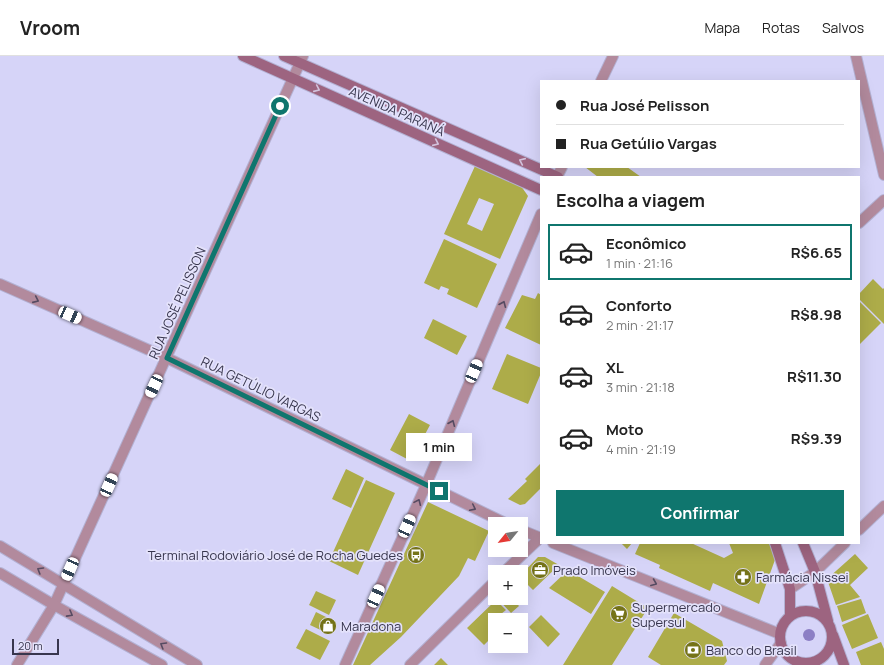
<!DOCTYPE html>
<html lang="pt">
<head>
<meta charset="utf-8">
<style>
	:root { --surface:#fff; --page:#f2f2f2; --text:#222; --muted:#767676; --line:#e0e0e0; --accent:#0f766e }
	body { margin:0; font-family:Manrope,sans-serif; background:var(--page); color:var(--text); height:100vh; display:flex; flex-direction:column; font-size:15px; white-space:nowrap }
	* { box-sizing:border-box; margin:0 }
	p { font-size:13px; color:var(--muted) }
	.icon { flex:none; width:22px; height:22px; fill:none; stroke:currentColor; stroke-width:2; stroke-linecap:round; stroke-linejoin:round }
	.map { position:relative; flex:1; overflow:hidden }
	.sheet { position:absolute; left:540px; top:120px; width:320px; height:368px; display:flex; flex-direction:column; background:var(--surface); border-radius:0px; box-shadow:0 4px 16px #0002 }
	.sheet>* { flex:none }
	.guide { position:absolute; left:540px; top:24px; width:320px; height:88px; border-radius:0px; box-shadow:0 4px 16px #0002; display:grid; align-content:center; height:88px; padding:0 16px; background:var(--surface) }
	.needle { width:26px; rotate:240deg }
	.tools { position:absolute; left:488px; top:461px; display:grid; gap:8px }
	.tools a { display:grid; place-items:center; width:40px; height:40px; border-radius:0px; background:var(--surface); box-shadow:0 4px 16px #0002; font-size:20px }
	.scale { position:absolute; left:12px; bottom:10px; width:47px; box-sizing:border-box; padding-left:4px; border:2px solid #38364e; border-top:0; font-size:11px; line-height:14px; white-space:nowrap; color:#38364e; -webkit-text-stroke:3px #e4e2fb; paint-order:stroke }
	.end { position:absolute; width:18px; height:18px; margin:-9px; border:5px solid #0f766e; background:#fff; box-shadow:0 0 0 2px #fff }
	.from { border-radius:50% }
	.bubble { position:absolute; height:28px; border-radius:0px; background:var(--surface); box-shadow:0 4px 16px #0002; font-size:13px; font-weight:700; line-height:28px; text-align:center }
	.car { position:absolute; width:12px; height:24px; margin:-12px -6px; border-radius:5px; box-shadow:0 0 3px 1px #0007; background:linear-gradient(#fff 24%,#345 0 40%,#fff 0 76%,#345 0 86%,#fff 0) }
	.guide b { display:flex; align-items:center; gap:14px; height:38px; font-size:15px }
	.guide b+b { border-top:1px solid var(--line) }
	.guide i { width:10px; height:10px; background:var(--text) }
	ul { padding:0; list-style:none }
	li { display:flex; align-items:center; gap:12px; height:56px; margin:0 8px 6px; padding:0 8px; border:2px solid transparent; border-radius:0px }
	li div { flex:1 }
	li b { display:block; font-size:15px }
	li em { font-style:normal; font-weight:700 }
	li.on { border-color:var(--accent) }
	li>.icon { width:36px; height:36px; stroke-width:1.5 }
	h2 { padding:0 16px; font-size:18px; line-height:48px }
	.cta { display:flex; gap:8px; margin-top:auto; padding:8px 16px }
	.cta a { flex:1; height:46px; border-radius:0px; background:var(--accent); color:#fff; font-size:16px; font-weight:700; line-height:46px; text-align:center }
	header { display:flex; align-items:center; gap:24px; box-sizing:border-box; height:56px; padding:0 20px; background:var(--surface); border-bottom:1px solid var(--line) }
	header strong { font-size:19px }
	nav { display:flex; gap:22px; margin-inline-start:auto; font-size:14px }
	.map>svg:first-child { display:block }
</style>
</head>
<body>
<header>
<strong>Vroom</strong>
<nav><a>Mapa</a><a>Rotas</a><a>Salvos</a></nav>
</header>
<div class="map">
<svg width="884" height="609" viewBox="0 0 884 609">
	<rect width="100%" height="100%" fill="#d6d4f8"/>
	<path fill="#adac49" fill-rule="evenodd" d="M475,110L521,130L528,140L500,203L444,178ZM479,142L494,148L482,175L467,168Z
		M585,111H627L641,121H598Z
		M444,183L497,208L477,252L447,238L449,233L441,230L439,234L424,227Z
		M873,223L883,233L884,232V268L859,243V238Z
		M538,237L541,239V289L505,272L522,239L535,243Z
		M859,245L881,267L859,289Z
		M433,263L467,280L457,299L424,282Z
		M507,298L541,312V317L528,348L492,333Z
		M409,358L430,369L414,399L407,403L390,394Z
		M541,407V432L525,448L520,449L508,443L527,425L525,423Z
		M346,413L364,422L351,452L332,443Z
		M366,424L395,437L358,519L329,505Z
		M428,446L489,475L475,505L468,502L459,520L401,581L370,609H353Z
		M621,487H632L627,493Z
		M640,487H691L724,502L733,497L729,487H769L776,501L759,548L713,527L710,535L659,512L660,509L635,498Z
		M855,498L868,512L850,529L860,541L836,549L827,523Z
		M538,501H545L559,509L533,534L527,528L521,535V519Z
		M568,514L605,536L591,558L549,532Z
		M612,530L648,552L612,609H563Z
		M316,535L336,544L329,559L309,549Z
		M497,542H512L519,550L511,557Z
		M861,543L866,557L842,566L837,550Z
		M496,544L506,554L501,558L507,564H495V578L484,589L467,572Z
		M316,556L336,566L329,578L310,569Z
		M674,557L722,585L727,605L724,609H661L648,601Z
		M868,558L878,582L852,593L842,569Z
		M541,559L560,578L548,591L529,571Z
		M306,573L330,585L320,604L296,592Z
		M881,586L884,593V609H861L856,596Z
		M441,602L448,609H434Z"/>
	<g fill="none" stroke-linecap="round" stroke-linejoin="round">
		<g stroke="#b3b1d3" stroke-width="12">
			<path id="minor" d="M856,0L884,119
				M601,25L613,0
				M557,121L562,111
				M859,167L884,144
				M0,228L167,302L507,468
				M521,474L541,482
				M859,474L884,450
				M553,487L780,578
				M504,516L541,481
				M790,533L815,516L845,487
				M17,609L54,549L303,0
				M345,609L426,429L541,158
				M410,609L495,525
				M765,609L781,587"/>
		</g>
		<g stroke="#b3b1d3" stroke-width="12">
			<path id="tertiary" d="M0,490L197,609
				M0,517L54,549L162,609"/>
		</g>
		<g stroke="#b3b1d3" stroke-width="12">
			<path id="secondary" d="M243,0L541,134
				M284,0L558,121
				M775,487L790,533V560
				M803,487L815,516L828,565
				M780 581a26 26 0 1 1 52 0a26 26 0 1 1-52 0Z
				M833,579L844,609"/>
		</g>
		<use href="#minor" stroke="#b28a9d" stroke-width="10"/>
		<use href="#tertiary" stroke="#b28a9d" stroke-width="10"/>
		<use href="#secondary" stroke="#9d6480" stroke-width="10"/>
	</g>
	<circle fill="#8c7fc5" cx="809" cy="579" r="6"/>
	<defs><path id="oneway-chevron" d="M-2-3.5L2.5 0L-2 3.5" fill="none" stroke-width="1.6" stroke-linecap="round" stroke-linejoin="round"/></defs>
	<g stroke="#d2c2dc">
		<use href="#oneway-chevron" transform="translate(317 33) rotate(24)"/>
		<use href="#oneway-chevron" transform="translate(436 87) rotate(24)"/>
		<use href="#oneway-chevron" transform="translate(522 105) rotate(-156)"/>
	</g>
	<g stroke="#564b62">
		<use href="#oneway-chevron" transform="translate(36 244) rotate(24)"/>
		<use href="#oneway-chevron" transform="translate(503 248) rotate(-67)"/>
		<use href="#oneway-chevron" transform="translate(452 367) rotate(-67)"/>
		<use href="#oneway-chevron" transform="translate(418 446) rotate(-66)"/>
		<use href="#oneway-chevron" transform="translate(473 452) rotate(26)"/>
		<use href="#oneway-chevron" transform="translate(40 514) rotate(-149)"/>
		<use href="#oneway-chevron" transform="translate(654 527) rotate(22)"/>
		<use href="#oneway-chevron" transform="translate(70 558) rotate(29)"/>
		<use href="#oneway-chevron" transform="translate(163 589) rotate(-149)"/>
	</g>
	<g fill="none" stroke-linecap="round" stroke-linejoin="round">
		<path stroke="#0f766e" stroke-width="5" d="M280,50L167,302L439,435"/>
	</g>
	<defs>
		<g id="bus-disc" transform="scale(0.9)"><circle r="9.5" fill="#757318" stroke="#e4e2fb"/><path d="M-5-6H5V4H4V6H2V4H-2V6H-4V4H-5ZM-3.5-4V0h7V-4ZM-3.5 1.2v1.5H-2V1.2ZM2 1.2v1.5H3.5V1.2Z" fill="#fff"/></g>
		<g id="office-disc" transform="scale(0.9)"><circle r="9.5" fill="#757318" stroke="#e4e2fb"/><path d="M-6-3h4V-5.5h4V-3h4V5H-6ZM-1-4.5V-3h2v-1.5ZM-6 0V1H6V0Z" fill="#fff"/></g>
		<g id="pharmacy-disc" transform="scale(0.9)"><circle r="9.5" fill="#757318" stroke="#e4e2fb"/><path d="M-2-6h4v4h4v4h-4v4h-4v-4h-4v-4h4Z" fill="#fff"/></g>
		<g id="supermarket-disc" transform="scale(0.9)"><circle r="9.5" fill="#757318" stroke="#e4e2fb"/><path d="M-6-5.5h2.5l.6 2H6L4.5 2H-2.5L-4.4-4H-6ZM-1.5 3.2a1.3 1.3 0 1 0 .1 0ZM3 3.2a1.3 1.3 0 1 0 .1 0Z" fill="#fff"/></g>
		<g id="shop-disc" transform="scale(0.9)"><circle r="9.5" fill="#757318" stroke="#e4e2fb"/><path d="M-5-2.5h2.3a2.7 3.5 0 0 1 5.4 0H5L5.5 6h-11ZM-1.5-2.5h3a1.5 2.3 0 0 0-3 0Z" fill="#fff"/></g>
		<g id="bank-disc" transform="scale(0.9)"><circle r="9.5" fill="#757318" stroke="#e4e2fb"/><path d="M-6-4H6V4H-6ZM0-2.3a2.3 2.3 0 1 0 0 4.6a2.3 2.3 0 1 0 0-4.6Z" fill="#fff"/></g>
	</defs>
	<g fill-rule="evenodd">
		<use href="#bus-disc" x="416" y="499"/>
		<use href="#office-disc" x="540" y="514"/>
		<use href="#pharmacy-disc" x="743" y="521"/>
		<use href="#supermarket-disc" x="619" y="558"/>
		<use href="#shop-disc" x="328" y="570"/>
		<use href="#bank-disc" x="693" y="594"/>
	</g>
	<g text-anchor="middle" stroke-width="3.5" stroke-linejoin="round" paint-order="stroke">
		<g font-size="13" fill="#38364e" stroke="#e4e2fb">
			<text transform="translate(397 55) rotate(24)" y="5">AVENIDA PARANÁ</text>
			<text transform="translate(177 247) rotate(-66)" y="5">RUA JOSÉ PELISSON</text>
			<text transform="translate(261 333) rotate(26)" y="5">RUA GETÚLIO VARGAS</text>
		</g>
		<g font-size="13" fill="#38364e" stroke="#e4e2fb" text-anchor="start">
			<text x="403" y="504" text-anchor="end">Terminal Rodoviário José de Rocha Guedes</text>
			<text x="553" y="519">Prado Imóveis</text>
			<text x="756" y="526">Farmácia Nissei</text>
			<text x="632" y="556">Supermercado<tspan x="632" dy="15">Supersul</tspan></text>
			<text x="341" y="575">Maradona</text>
			<text x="706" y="599">Banco do Brasil</text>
		</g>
	</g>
</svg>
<div class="tools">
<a><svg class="needle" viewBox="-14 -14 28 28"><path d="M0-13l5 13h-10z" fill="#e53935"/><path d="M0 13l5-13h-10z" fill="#767676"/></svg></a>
<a>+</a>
<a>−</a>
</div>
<div class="scale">20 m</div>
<i class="end from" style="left:280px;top:50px"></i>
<i class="end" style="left:439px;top:435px"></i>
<div class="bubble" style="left:406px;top:377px;width:66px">1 min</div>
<i class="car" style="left:70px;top:259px;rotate:114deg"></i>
<i class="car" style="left:474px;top:315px;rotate:23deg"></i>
<i class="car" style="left:154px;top:330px;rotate:205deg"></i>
<i class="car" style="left:109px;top:429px;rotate:24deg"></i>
<i class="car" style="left:407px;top:470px;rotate:24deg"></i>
<i class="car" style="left:70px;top:513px;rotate:204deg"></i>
<i class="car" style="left:376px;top:540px;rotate:24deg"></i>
<div class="guide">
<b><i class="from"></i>Rua José Pelisson</b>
<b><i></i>Rua Getúlio Vargas</b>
</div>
<section class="sheet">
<h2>Escolha a viagem</h2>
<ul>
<li class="on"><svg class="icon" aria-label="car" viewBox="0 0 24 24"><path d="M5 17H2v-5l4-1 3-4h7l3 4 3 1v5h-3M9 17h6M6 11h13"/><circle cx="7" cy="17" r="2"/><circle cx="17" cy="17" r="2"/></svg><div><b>Econômico</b><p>1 min · 21:16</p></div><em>R$6.65</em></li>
<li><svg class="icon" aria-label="car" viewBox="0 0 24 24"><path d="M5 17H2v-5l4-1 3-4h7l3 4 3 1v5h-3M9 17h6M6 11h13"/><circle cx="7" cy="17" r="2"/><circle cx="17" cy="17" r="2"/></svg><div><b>Conforto</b><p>2 min · 21:17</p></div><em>R$8.98</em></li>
<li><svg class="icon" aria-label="car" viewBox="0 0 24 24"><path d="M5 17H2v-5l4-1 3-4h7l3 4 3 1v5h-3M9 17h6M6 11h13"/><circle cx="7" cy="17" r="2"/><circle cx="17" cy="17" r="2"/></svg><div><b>XL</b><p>3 min · 21:18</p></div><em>R$11.30</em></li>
<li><svg class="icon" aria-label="car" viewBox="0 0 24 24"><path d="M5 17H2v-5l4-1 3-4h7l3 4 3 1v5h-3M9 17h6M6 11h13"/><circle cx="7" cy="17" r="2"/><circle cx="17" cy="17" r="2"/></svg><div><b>Moto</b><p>4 min · 21:19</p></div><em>R$9.39</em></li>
</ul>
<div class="cta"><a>Confirmar</a></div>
</section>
</div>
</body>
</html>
